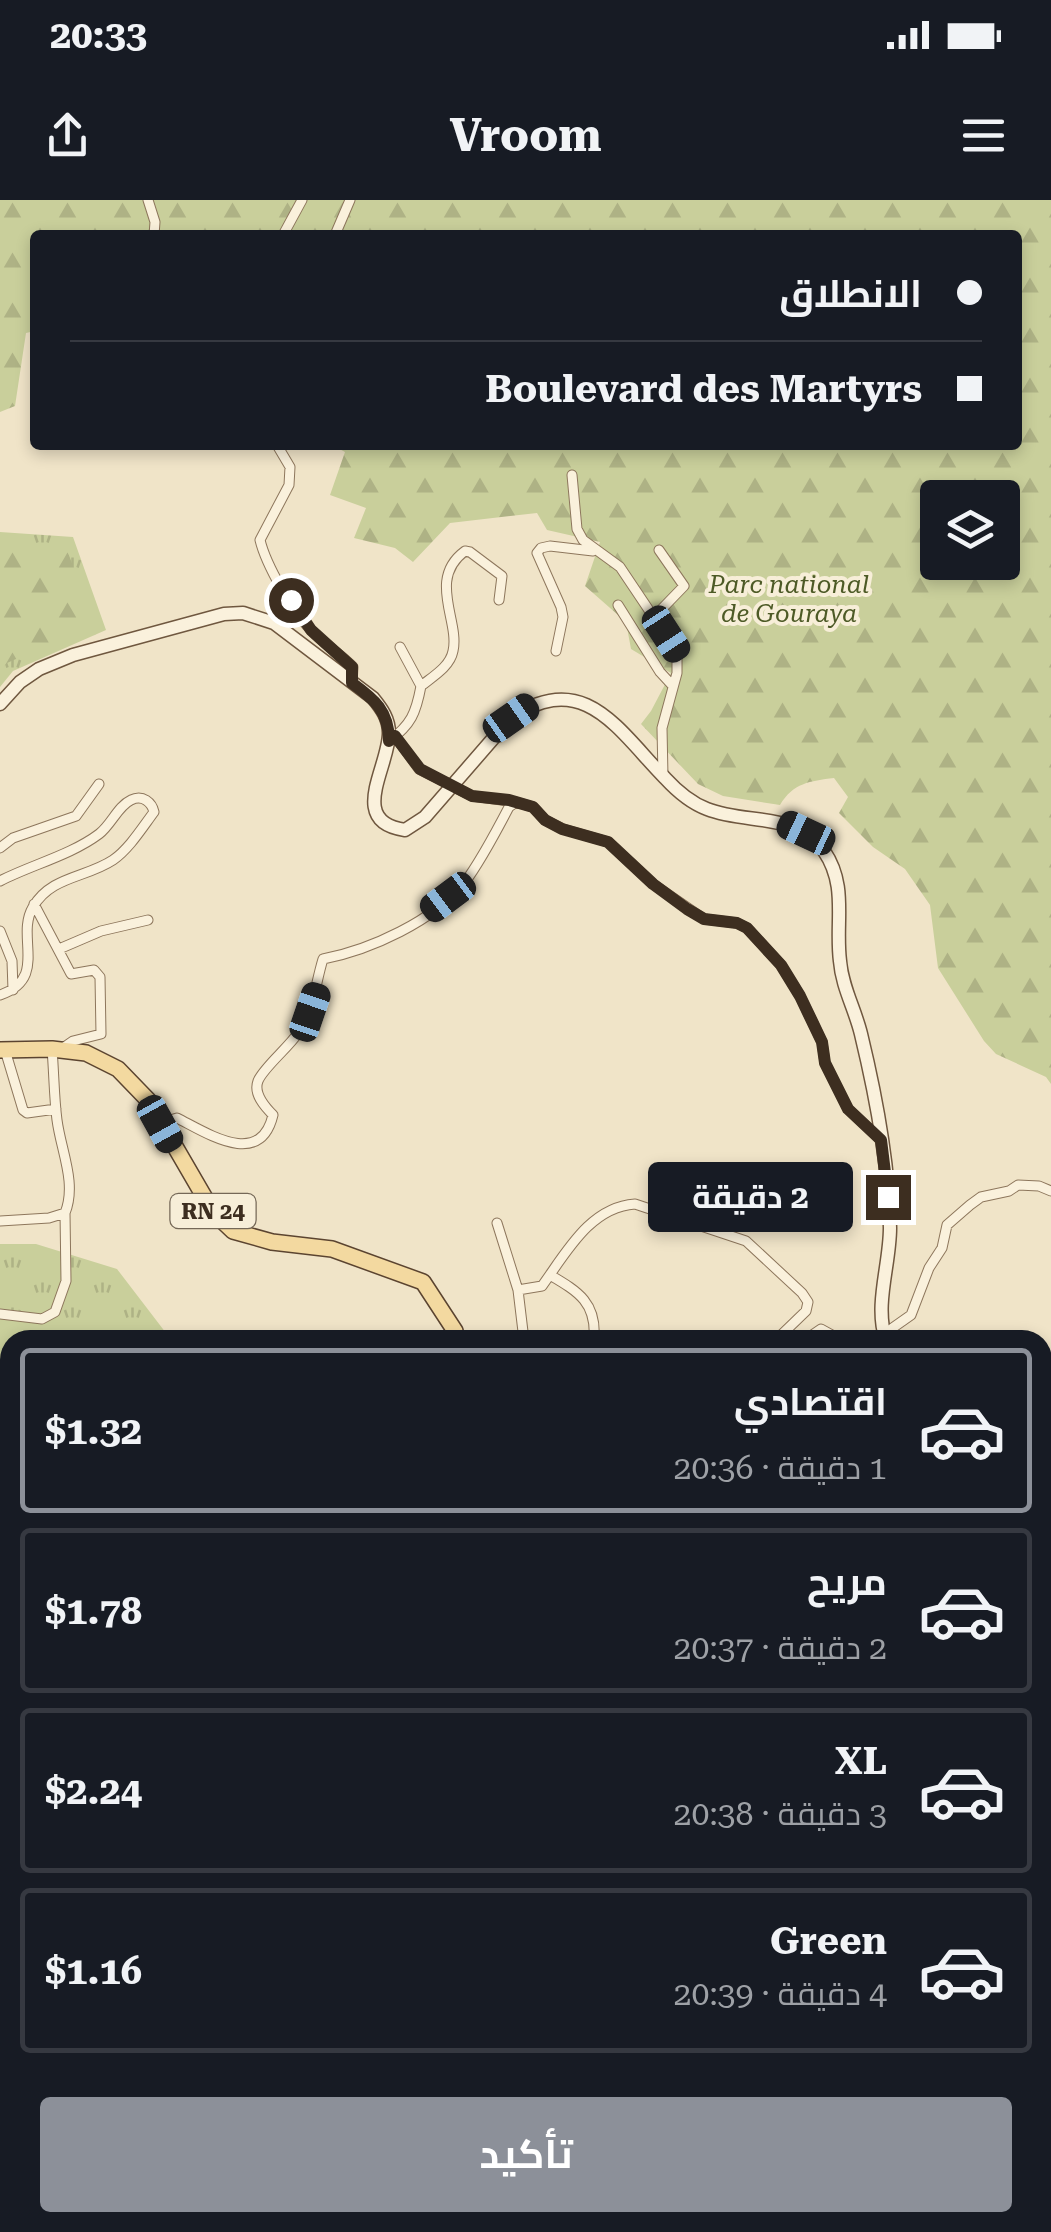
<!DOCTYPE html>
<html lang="ar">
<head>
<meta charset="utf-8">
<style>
	:root { --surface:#171b24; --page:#242831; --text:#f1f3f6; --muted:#9ea1a6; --line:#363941; --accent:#8c9099 }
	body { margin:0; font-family:"Roboto Serif",Cairo,serif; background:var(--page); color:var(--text); direction:rtl; height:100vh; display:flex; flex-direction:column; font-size:38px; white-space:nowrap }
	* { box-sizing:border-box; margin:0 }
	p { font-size:32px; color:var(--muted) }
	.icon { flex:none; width:55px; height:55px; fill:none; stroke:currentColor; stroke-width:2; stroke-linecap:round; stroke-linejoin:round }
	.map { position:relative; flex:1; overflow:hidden; direction:ltr }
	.drawer { position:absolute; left:0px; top:1130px; width:1052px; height:902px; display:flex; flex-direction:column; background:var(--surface); border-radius:30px 30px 0 0; box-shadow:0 5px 15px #0003; direction:rtl }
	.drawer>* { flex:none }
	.guide { position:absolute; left:30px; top:30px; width:992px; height:220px; border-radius:10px; box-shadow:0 5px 15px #0003; direction:rtl; display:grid; align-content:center; height:220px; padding:0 40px; background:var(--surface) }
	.tools { position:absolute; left:920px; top:280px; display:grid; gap:20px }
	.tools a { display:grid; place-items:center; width:100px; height:100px; border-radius:10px; background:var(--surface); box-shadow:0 5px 15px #0003; font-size:50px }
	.end { position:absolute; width:45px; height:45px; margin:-22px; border:12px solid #3d2e20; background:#fff; box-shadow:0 0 0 5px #fff }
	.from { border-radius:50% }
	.bubble { position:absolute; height:70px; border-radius:10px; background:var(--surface); box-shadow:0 5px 15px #0003; font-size:32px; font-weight:700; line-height:70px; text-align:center; direction:rtl }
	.car { position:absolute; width:30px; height:60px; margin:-30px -15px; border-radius:12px; box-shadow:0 0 8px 2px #0007; background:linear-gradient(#222 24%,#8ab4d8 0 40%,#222 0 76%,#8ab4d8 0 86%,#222 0) }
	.guide b { display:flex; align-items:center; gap:35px; height:95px; font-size:38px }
	.guide b+b { border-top:2px solid var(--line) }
	.guide i { width:25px; height:25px; background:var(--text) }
	ul { padding:18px 0 0; list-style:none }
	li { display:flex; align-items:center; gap:30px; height:165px; margin:0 20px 15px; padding:0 20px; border:5px solid var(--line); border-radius:10px }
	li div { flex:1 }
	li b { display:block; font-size:38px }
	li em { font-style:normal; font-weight:700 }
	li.on { border-color:var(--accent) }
	li>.icon { width:90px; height:90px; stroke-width:1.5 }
	.cta { display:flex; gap:20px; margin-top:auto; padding:20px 40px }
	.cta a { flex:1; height:115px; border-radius:10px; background:var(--accent); color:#fff; font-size:40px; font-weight:700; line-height:115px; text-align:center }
	.status { display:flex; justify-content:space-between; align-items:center; height:70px; padding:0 50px; background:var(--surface); direction:ltr }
	.status svg { height:28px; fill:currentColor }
	header { display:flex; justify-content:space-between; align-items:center; height:130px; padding:0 40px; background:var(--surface); font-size:45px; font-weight:700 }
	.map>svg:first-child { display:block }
</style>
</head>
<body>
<div class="status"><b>20:33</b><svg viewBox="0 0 49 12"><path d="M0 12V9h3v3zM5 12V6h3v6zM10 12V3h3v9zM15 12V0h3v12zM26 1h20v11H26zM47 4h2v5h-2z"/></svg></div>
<header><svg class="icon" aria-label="menu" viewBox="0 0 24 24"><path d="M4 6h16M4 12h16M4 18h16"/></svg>Vroom<svg class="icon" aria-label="share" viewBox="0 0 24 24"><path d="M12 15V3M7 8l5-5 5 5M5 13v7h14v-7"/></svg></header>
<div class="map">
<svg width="1051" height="2032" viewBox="0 0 1051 2032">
	<defs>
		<pattern id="grass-tufts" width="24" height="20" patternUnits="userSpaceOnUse" patternTransform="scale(2.5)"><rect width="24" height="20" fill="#c9cf9b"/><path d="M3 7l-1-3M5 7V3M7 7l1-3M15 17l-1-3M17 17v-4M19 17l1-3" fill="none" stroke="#aeb285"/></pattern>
		<pattern id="forest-firs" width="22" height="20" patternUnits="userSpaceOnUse" patternTransform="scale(2.5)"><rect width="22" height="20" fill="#c9cf9b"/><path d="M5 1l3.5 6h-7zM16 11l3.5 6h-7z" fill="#aeb285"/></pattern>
	</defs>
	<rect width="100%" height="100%" fill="#f0e4c8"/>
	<path fill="url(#grass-tufts)" d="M0,332L73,337L106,430L13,471L0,487Z
		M0,1044H36L117,1069L166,1133L177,1140H10V2022L148,2023L144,2032H0Z"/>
	<path fill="url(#forest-firs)" fill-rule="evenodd" d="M0,0H1051V884L1046,877L996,854L984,841L938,768L930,705L905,669L873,647L839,613L848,597L834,578C810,581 793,583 780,605L723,596L698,584L641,524L651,511L671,473L631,449L626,422L585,386L600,342L547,330L537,313L450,323L413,362L395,348L354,338L366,308L330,295L345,252L332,245H1018V35H35V131L26,133L15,206L0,212ZM938,298H1002V362H938Z
		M0,342L66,347L94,424L7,463L0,471Z"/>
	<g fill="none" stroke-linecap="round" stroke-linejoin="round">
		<g stroke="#8d765c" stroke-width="11">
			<path id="minor" d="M148,0L155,22L154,35
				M283,35L302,0
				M335,35L350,0
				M277,245L290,267L289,285L260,340C266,365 293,412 311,430C323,444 340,453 353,467L352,483
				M572,275L577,329L583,340L620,367L677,452V473L662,528L663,576
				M618,405L660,472L672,485
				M654,417L684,386L659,350
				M400,447L421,486
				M556,451L563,417L561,407L537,353L541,348L550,346L593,351
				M395,536L419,569L472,596L516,602
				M389,541C411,525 416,513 421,486C432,477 450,467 453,451C460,421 427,379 465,351L470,352L502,376L499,400
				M0,648L13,638L76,616L99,584
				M0,681C31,665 71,655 99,634C111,625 118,606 131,600C143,594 152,603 154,612C142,628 129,649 113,660C86,678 51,676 33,707C15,737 49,778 0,795
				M34,704L71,774L94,770L100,777L101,834L73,841L60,850
				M0,731L12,761L13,790
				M59,749L101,731L148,720
				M5,850L23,910L27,913L56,909
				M160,923L177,918C207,933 260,969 273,915C265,907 253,894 258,881C263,868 289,847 298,833C314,810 315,785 323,759C370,750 434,721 465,682C480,662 497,630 509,607L516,602L533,607L545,620L563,629L608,642L653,684L704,719L737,723L747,728L781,765L800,796L822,842L825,863L848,909L881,940
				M0,1021L49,1018L65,1013C77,983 61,951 57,920C54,897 54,873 52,849
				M497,1023L518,1090L524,1140
				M550,1075C579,1092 597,1103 594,1140
				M518,1090L542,1086C566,1053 590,1007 635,1004L746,1041L802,1093L808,1102L806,1111L776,1140
				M0,1114L42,1119L55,1112L66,1081L65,1013
				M884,1134L911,1115L929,1068L942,1048L947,1025L970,1005L981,997L1009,991L1018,985L1039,986L1051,991
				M805,1140L821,1129L841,1140
				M1042,1503L1051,1512
				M1042,1771L1051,1781
				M1042,1942L1051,1946
				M594,2022L595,2032
				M711,2022L721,2032
				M812,2022L819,2032
				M376,2032L383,2022
				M693,2032L697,2022
				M757,2032L778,2022
				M1009,2032L1013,2022"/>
		</g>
		<g stroke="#8d765c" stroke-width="14">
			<path id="tertiary" d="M845,2022V2032"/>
		</g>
		<g stroke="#6f573f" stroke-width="15">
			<path id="secondary" d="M0,504L20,482L39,469L73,455L224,414L243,413L274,423L373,498C382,509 389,519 389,533C389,567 347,622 405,630L425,617L511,518C584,468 618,530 665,578C676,590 691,603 707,609C747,625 796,611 824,651C848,686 835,722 840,761C842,787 855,809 861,834C876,896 889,963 890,1028C890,1065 874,1105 886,1140
				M1042,1186L1051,1189"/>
		</g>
		<g stroke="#5b4430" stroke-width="18">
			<path id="primary" d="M0,850L52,849L86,853L118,869L148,900L213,1012L233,1031L272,1042L332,1049L423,1082L455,1131L456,1140
				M212,2032L215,2022"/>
		</g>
		<use href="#minor" stroke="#faf1dc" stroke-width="9"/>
		<use href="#tertiary" stroke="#faf1dc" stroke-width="11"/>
		<use href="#secondary" stroke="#faf1dc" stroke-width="12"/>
		<use href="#primary" stroke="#f3d9a0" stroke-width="15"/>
	</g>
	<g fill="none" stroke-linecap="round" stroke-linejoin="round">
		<path stroke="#3d2e20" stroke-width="12" d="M291,400L311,430L352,467V483C374,499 389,511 389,541L395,536L420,569L472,596L509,600L533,607L545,620L562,629L608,642L653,684L687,709L704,719L737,723L747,728L781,765L800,796L822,842L825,863L848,909L881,940L888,997"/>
	</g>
	<g text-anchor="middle" stroke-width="8" stroke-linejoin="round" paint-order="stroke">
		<rect fill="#f7eed8" stroke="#756857" stroke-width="2.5" x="170.5" y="994" width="85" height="34" rx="8"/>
		<g font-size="22" font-weight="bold" fill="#3d2e20">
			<text x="213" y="1019">RN 24</text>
		</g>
		<g font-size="25" font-style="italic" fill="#4d5a26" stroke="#f7eed8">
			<text x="789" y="393">Parc national<tspan x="789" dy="29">de Gouraya</tspan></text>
		</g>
	</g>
</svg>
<div class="tools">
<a><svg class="icon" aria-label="layers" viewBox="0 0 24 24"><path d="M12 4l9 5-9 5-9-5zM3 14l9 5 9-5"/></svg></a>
</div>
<i class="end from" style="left:291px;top:400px"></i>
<i class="end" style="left:888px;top:997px"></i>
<div class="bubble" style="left:648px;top:962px;width:205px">2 دقيقة</div>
<i class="car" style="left:666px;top:434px;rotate:147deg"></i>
<i class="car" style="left:511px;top:518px;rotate:55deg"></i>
<i class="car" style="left:806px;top:633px;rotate:295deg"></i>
<i class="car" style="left:448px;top:697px;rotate:233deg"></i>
<i class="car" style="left:310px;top:812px;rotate:19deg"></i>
<i class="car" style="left:160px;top:924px;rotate:151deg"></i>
<div class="guide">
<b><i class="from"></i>الانطلاق</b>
<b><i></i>Boulevard des Martyrs</b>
</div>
<section class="drawer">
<ul>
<li class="on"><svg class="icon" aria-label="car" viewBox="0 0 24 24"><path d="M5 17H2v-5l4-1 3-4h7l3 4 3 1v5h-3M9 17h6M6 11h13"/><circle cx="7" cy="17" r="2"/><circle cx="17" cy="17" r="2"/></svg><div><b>اقتصادي</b><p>1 دقيقة · 20:36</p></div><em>$1.32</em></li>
<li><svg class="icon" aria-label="car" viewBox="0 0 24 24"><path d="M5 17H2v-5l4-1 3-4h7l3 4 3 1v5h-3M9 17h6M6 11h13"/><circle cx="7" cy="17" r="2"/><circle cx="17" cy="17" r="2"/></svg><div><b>مريح</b><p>2 دقيقة · 20:37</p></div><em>$1.78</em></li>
<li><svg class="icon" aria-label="car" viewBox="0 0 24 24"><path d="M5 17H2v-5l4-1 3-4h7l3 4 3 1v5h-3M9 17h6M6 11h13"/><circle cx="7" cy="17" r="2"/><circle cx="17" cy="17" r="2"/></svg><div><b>XL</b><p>3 دقيقة · 20:38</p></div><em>$2.24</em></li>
<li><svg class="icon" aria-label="car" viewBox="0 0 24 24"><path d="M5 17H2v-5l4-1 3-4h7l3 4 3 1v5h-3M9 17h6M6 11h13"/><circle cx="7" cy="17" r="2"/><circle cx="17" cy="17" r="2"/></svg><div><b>Green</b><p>4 دقيقة · 20:39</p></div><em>$1.16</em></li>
</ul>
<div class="cta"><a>تأكيد</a></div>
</section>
</div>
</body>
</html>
